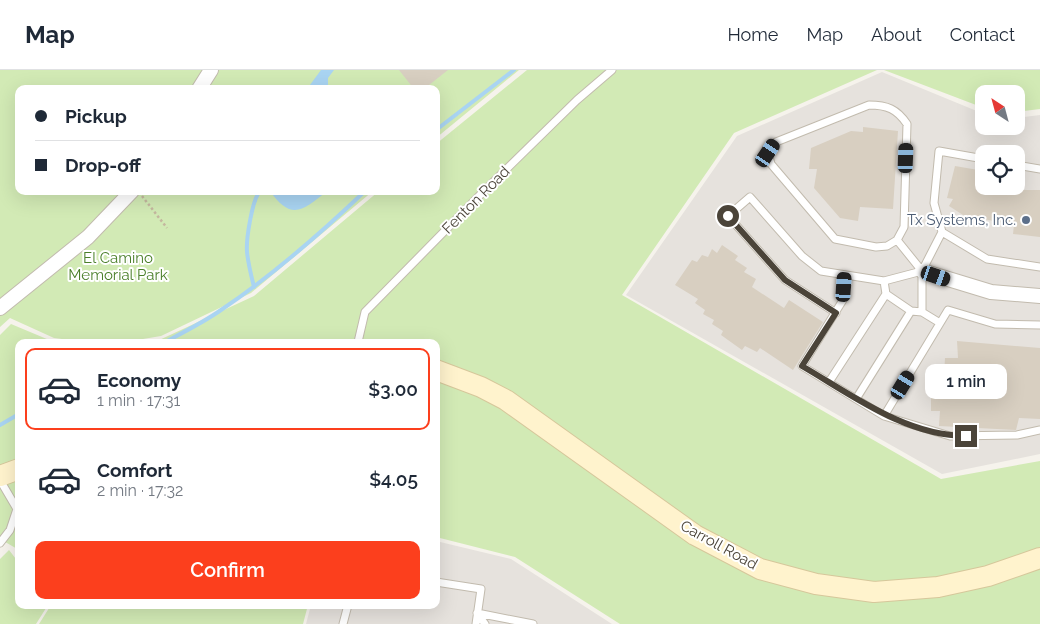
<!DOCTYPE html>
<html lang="en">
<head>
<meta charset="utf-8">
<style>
	:root { --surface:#fff; --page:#f2f2f3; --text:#1f2937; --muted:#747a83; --line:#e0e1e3; --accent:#fc3f1d }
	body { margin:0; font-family:Raleway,sans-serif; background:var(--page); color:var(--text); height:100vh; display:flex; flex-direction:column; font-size:19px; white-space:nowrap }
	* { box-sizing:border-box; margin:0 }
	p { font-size:16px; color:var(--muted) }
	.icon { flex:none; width:28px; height:28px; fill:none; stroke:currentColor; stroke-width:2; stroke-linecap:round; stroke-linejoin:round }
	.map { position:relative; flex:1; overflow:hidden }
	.side { position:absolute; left:15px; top:269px; width:425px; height:270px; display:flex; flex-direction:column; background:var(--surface); border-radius:10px; box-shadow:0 5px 20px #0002 }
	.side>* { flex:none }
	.hud { position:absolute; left:15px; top:15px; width:425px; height:110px; border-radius:10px; box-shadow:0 5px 20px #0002; display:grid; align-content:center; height:110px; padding:0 20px; background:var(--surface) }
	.needle { width:32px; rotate:324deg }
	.fabs { position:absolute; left:975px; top:15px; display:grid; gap:10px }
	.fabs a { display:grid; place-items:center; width:50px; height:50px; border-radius:10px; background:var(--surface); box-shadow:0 5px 20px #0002; font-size:25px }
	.end { position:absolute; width:22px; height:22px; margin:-11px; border:6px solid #4b4439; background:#fff; box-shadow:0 0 0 2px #fff }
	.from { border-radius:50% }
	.bubble { position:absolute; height:35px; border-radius:10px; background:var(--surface); box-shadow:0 5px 20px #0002; font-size:16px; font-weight:600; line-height:35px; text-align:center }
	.car { position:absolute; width:15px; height:30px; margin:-15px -8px; border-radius:6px; box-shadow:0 0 4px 1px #0007; background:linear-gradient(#222 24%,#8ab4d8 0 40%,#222 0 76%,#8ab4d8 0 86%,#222 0) }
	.hud b { display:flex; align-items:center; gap:18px; height:48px; font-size:19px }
	.hud b+b { border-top:1px solid var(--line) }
	.hud i { width:12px; height:12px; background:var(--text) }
	ul { padding:9px 0 0; list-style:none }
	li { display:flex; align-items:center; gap:15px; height:82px; margin:0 10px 8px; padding:0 10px; border:2px solid transparent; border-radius:10px }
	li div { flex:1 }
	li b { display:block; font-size:19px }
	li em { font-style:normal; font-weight:600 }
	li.on { border-color:var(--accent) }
	li>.icon { width:45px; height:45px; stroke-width:1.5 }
	.cta { display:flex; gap:10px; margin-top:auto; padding:10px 20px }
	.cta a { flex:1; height:58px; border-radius:10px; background:var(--accent); color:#fff; font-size:20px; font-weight:600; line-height:58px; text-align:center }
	header { display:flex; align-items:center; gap:30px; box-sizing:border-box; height:70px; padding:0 25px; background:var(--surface); border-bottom:1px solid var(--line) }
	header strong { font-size:24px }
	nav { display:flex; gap:28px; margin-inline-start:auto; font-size:18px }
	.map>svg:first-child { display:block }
</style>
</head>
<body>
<header>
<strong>Map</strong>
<nav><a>Home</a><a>Map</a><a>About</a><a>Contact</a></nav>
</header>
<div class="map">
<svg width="1040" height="554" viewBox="0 0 1040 554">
	<rect width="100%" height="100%" fill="#f6f3ec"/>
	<path fill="#e6e2dd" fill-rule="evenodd" d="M882,2L984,44V56H1016V48L1040,45V384L942,404L626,225L737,66ZM984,84H1016V116H984Z
		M436,471L511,489L612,554H306L311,535H436Z"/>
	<path fill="#d2eab5" d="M0,0H519L436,68V19H19V121H373L251,223L161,266L125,272H85L54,268L10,248L0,257Z
		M527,0H877L734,63L622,225L941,409L1040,391V554H620L515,487L436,467V272H155L254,226L379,121H436V74Z
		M884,0H1040V39L1016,42V24H984V38Z
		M11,254L54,272H19V480L0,469V265Z
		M9,480L19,493V535H48L36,554H0V489Z
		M51,535H308L303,554H39Z"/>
	<path fill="#a9d4f2" d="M321,0H334L328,8V19H307Z
		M270,121H327C303,141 291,151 270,121Z"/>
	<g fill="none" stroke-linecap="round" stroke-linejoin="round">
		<path stroke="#a9d4f2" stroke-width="4" d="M436,60L514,0
			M254,217C251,205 248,193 247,182C246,169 252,130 260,121
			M165,272C184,262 204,252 221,240C273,205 320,164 365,121
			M0,355L19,344"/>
	</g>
	<path fill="#d8cfc1" d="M399,0H448L424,19H414Z
		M863,57L898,61L893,139L860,137L858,151L840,148L814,118L817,99H809L811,78L851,61L863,62Z
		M955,96L984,101V116H1011L1010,120H1040V167L1013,164L1014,155L963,145L949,136L953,129L947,128Z
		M722,175L738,186L735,190L747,198L744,202L756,209L752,217L784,238L789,230L823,252L793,300L760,278L757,282L745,276L742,280L721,265L723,261L712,254L714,250L703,244L705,240L695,233L698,229L675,215L692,190L697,192L702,185L708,187L712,179L717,183Z
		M957,271L1040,278V349L1019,348L1016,360L939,356L940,341H931V317H935V307L944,305L945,288H958Z"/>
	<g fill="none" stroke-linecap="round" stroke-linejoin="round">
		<g stroke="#c2bbae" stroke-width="9">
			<path id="service" d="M869,35C887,35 897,39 907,54L904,157L897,170L887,176L876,177L835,169L771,94L768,83L776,72Z
				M984,89L939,81L934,133L942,162L987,189L1040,197
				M1016,95L1040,99
				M897,170L922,201
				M844,205L843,230L802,296L884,346L950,366L1017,365L1040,360
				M911,241L922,242V201L942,162
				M922,242L940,253
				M836,243L785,210L728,146L750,127L802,186L821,201L884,211L922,201
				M358,272L365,242L481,124L577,30L612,0
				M829,312L886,224L884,211
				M856,329L911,241L886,224
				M884,346L948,240L995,254L1040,255
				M0,410L17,439L10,460L0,473
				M436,512L481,519L476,554
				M477,543L533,554
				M477,543L485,554
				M343,554L348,535"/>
		</g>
		<g stroke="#c2bbae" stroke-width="16">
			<path id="minor" d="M199,19L211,0
				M922,201L991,222L1040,226
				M0,238L88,167L132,121"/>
		</g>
		<g stroke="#d6c79b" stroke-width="22">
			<path id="secondary" d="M436,300L481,317L506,330L695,465L760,499L816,514L874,522L938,517L988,506L1040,488
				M0,406L19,399"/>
		</g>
		<path stroke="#c4b79f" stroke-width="2.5" stroke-dasharray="2.5 2.5" stroke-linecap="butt" d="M142,126L167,158"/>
		<use href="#service" stroke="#fff" stroke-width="7"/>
		<use href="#minor" stroke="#fff" stroke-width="14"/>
		<use href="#secondary" stroke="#fff3cd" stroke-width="20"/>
	</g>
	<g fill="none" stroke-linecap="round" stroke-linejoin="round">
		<path stroke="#4b4439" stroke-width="6" d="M728,146L785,210L836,243L802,296C852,325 906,366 966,366"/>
	</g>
	<circle fill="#5c6f8a" stroke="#fff" stroke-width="2" cx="1026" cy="150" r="5"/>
	<g text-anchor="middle" stroke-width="4" stroke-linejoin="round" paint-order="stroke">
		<g font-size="15" fill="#4b4439" stroke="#fff">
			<text transform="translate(476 130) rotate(-45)" y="5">Fenton Road</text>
			<text transform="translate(719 475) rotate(29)" y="5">Carroll Road</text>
		</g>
		<g font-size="15" fill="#4e5e75" stroke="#fff" text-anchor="end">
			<text x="1016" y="155">Tx Systems, Inc.</text>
		</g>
		<g font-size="15" fill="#4a7f2a" stroke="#fff">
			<text x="118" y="193">El Camino<tspan x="118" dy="17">Memorial Park</tspan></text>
		</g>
	</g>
</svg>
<div class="fabs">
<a><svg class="needle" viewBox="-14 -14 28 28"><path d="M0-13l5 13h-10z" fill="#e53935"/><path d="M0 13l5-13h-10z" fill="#747a83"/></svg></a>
<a><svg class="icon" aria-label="locate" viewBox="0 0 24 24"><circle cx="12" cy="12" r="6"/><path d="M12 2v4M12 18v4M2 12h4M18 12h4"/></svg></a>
</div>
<i class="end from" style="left:728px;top:146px"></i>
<i class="end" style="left:966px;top:366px"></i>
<div class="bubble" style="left:925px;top:294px;width:82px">1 min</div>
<i class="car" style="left:768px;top:83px;rotate:34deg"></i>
<i class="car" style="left:906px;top:88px;rotate:2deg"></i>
<i class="car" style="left:936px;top:206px;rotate:109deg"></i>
<i class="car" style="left:844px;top:217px;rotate:4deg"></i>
<i class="car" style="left:903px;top:315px;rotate:31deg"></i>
<div class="hud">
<b><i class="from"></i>Pickup</b>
<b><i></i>Drop-off</b>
</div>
<section class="side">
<ul>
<li class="on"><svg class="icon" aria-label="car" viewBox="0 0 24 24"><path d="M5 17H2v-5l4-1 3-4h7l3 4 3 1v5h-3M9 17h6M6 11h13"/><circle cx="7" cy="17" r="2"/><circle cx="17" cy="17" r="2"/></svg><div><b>Economy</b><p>1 min · 17:31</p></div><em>$3.00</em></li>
<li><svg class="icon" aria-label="car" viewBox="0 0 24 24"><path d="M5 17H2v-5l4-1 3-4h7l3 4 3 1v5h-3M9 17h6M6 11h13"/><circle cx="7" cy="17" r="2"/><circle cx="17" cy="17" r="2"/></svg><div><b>Comfort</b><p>2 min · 17:32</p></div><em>$4.05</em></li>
</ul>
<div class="cta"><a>Confirm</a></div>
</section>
</div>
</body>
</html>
